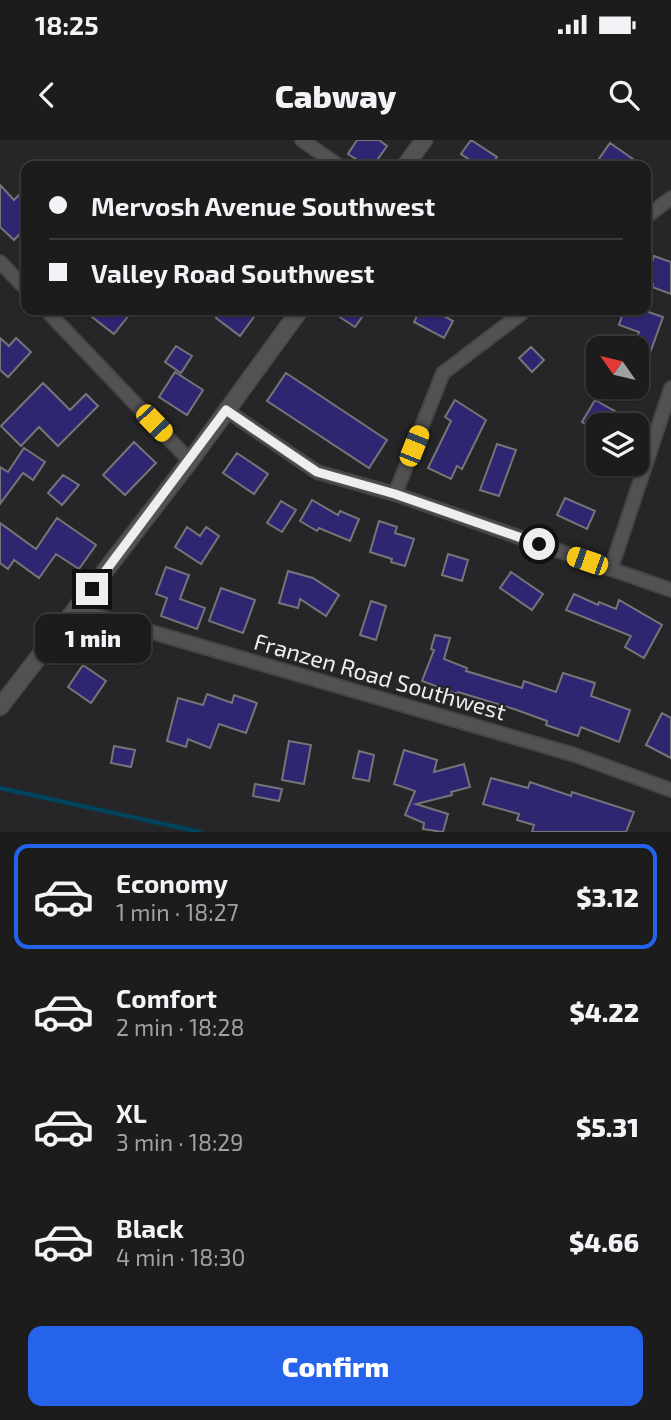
<!DOCTYPE html>
<html lang="en">
<head>
<meta charset="utf-8">
<style>
	:root { --surface:#1c1c1d; --page:#29292a; --text:#f1f3f6; --muted:#a0a1a4; --line:#3a3a3b; --accent:#2563eb }
	body { margin:0; font-family:"Exo 2",sans-serif; background:var(--page); color:var(--text); height:100vh; display:flex; flex-direction:column; font-size:26px; white-space:nowrap }
	* { box-sizing:border-box; margin:0 }
	p { font-size:23px; color:var(--muted) }
	.icon { flex:none; width:38px; height:38px; fill:none; stroke:currentColor; stroke-width:2; stroke-linecap:round; stroke-linejoin:round }
	.map { position:relative; height:692px; overflow:hidden }
	.sheet { display:flex; flex-direction:column; background:var(--surface); flex:1 }
	.sheet>* { flex:none }
	.guide { position:absolute; left:21px; top:21px; width:630px; height:154px; border-radius:14px; box-shadow:0 2px 5px #0004,0 0 0 2px var(--line); display:grid; align-content:center; height:154px; padding:0 28px; background:var(--surface) }
	.needle { width:46px; rotate:304deg }
	.buttons { position:absolute; left:586px; top:196px; display:grid; gap:14px }
	.buttons a { display:grid; place-items:center; width:63px; height:63px; border-radius:14px; background:var(--surface); box-shadow:0 2px 5px #0004,0 0 0 2px var(--line); font-size:35px }
	.end { position:absolute; width:32px; height:32px; margin:-16px; border:9px solid #eeedef; background:#111; box-shadow:0 0 0 4px #111 }
	.from { border-radius:50% }
	.bubble { position:absolute; height:49px; border-radius:14px; background:var(--surface); box-shadow:0 2px 5px #0004,0 0 0 2px var(--line); font-size:23px; font-weight:800; line-height:49px; text-align:center }
	.car { position:absolute; width:21px; height:42px; margin:-21px -10px; border-radius:9px; box-shadow:0 0 5px 2px #0007; background:linear-gradient(#f5c518 24%,#345 0 40%,#f5c518 0 76%,#345 0 86%,#f5c518 0) }
	.guide b { display:flex; align-items:center; gap:24px; height:66px; font-size:26px }
	.guide b+b { border-top:2px solid var(--line) }
	.guide i { width:18px; height:18px; background:var(--text) }
	ul { padding:12px 0 0; list-style:none }
	li { display:flex; align-items:center; gap:21px; height:105px; margin:0 14px 10px; padding:0 14px; border:4px solid transparent; border-radius:14px }
	li div { flex:1 }
	li b { display:block; font-size:26px }
	li em { font-style:normal; font-weight:800 }
	li.active { border-color:var(--accent) }
	li>.icon { width:63px; height:63px; stroke-width:1.5 }
	.action { display:flex; gap:14px; margin-top:auto; padding:14px 28px }
	.action a { flex:1; height:80px; border-radius:14px; background:var(--accent); color:#fff; font-size:28px; font-weight:800; line-height:80px; text-align:center }
	.status { display:flex; justify-content:space-between; align-items:center; height:49px; padding:0 35px; background:var(--surface); direction:ltr }
	.status svg { height:19px; fill:currentColor }
	header { display:flex; justify-content:space-between; align-items:center; height:91px; padding:0 28px; background:var(--surface); font-size:32px; font-weight:800 }
	.map>svg:first-child { display:block }
</style>
</head>
<body>
<div class="status"><b>18:25</b><svg viewBox="0 0 49 12"><path d="M0 12V9h3v3zM5 12V6h3v6zM10 12V3h3v9zM15 12V0h3v12zM26 1h20v11H26zM47 4h2v5h-2z"/></svg></div>
<header><svg class="icon" aria-label="back" viewBox="0 0 24 24"><path d="M15 5l-7 7 7 7"/></svg>Cabway<svg class="icon" aria-label="search" viewBox="0 0 24 24"><circle cx="10" cy="10" r="6"/><path d="M15 15l6 6"/></svg></header>
<div class="map">
<svg width="671" height="692" viewBox="0 0 671 692">
	<rect width="100%" height="100%" fill="#262527"/>
	<g fill="none" stroke-linecap="round" stroke-linejoin="round">
		<path stroke="#00435d" stroke-width="4.5" d="M0,648L200,692"/>
	</g>
	<path fill="#2f2672" stroke="#757578" stroke-width="2" d="M357,0H379L387,6L373,26H367L348,14Z
		M471,0L497,17L490,26H479L461,14Z
		M610,3L643,26H594Z
		M0,45L14,60L20,54L26,60V87L14,100L0,87Z
		M654,116L671,122V154L652,147L653,144L646,141Z
		M83,170H133L114,194Z
		M222,170H259L240,196L216,178Z
		M329,170H367L355,187Z
		M420,170H433L453,181L444,198L414,182Z
		M632,170H643L663,177L639,243L635,202L639,192L619,185L623,173L630,176Z
		M0,198L9,206L16,198L31,212L8,237L0,230Z
		M176,206L192,216L181,233L165,222Z
		M531,207L544,220L532,232L519,218Z
		M175,232L203,250L187,275L159,257Z
		M286,233L387,300L369,328L267,261Z
		M43,243L70,270L86,254L98,266L58,306L39,287L21,306L1,286Z
		M455,260L486,280L462,329L457,326L451,339L428,328L451,281L445,277Z
		M595,260L640,285H598V291L582,282Z
		M134,302L156,323L125,355L103,335Z
		M497,304L516,310L499,356L480,350Z
		M24,308L45,322L33,340L23,333L0,364V327L8,332Z
		M237,313L268,334L254,354L223,333Z
		M63,335L79,345L62,365L48,353Z
		M565,358L595,371L587,389L557,375Z
		M312,360L338,375L340,371L359,379L350,401L319,388L317,391L300,381Z
		M281,361L296,370L282,392L267,383Z
		M57,378L96,405L79,429L56,414L39,438L14,420L8,429L0,423V383L36,409Z
		M379,381L397,387L395,393L414,399L405,426L391,422L392,419L370,412Z
		M187,387L200,396L206,387L219,396L201,424L175,407Z
		M448,414L468,420L462,441L442,435Z
		M166,427L189,435L180,459L205,468L197,489L161,476L167,458L156,454Z
		M288,431L313,438L339,455L326,476L300,459L298,468L279,463Z
		M511,432L543,454L532,470L500,448Z
		M221,448L255,460L243,493L209,481Z
		M574,454L598,465L599,462L616,469L619,460L662,485L644,518L625,507L631,496L566,470Z
		M371,461L386,466L376,500L360,495Z
		M435,495L450,498L444,519L467,528L466,531L522,548L524,541L556,552L563,533L595,543L591,556L630,570L619,602L581,587L578,596L546,585L547,581L514,569L458,552L457,554L422,541L434,510L431,509Z
		M83,525L106,541L91,563L68,547Z
		M207,554L232,563L234,555L257,563L246,593L219,584L210,608L188,599L186,607L167,601L178,558L203,565Z
		M662,573L671,578V618L646,605Z
		M289,601L311,605L304,644L282,640Z
		M114,606L135,610L131,627L111,623Z
		M404,610L437,620L434,632L464,624L470,647L451,652L452,655L416,664L448,674L443,692L423,689L424,683L405,675L415,651L394,644Z
		M359,611L374,615L369,641L353,638Z
		M491,638L528,648L530,642L571,656L572,652L634,672L626,692H532L534,685L517,680L519,674L483,664Z
		M255,644L282,649L279,661L253,656Z"/>
	<g fill="none" stroke-linecap="round" stroke-linejoin="round">
		<g stroke="#454446" stroke-width="16">
			<path id="minor" d="M302,0L339,26
				M646,77L671,58
				M0,122L26,149
				M46,170L190,321
				M226,270L317,332L395,354L671,450
				M395,354L443,233L526,170
				M611,429L671,248
				M76,470L575,615L671,650"/>
		</g>
		<g stroke="#454446" stroke-width="19">
			<path id="tertiary" d="M405,26L424,0
				M0,567L190,321L300,170"/>
		</g>
		<use href="#minor" stroke="#535154" stroke-width="12"/>
		<use href="#tertiary" stroke="#535154" stroke-width="16"/>
	</g>
	<g fill="none" stroke-linecap="round" stroke-linejoin="round">
		<path stroke="#eeedef" stroke-width="9" d="M92,449L226,270L317,332L395,354L539,404"/>
	</g>
	<g text-anchor="middle" stroke-width="5" stroke-linejoin="round" paint-order="stroke">
		<g font-size="23" fill="#eeedef" stroke="#262527">
			<text transform="translate(380 537) rotate(16)" y="8">Franzen Road Southwest</text>
		</g>
	</g>
</svg>
<div class="buttons">
<a><svg class="needle" viewBox="-14 -14 28 28"><path d="M0-13l5 13h-10z" fill="#e53935"/><path d="M0 13l5-13h-10z" fill="#a0a1a4"/></svg></a>
<a><svg class="icon" aria-label="layers" viewBox="0 0 24 24"><path d="M12 4l9 5-9 5-9-5zM3 14l9 5 9-5"/></svg></a>
</div>
<i class="end from" style="left:539px;top:404px"></i>
<i class="end" style="left:92px;top:449px"></i>
<div class="bubble" style="left:35px;top:474px;width:116px">1 min</div>
<i class="car" style="left:154px;top:283px;rotate:136deg"></i>
<i class="car" style="left:414px;top:306px;rotate:22deg"></i>
<i class="car" style="left:587px;top:421px;rotate:289deg"></i>
<div class="guide">
<b><i class="from"></i>Mervosh Avenue Southwest</b>
<b><i></i>Valley Road Southwest</b>
</div>
</div>
<section class="sheet">
<ul>
<li class="active"><svg class="icon" aria-label="car" viewBox="0 0 24 24"><path d="M5 17H2v-5l4-1 3-4h7l3 4 3 1v5h-3M9 17h6M6 11h13"/><circle cx="7" cy="17" r="2"/><circle cx="17" cy="17" r="2"/></svg><div><b>Economy</b><p>1 min · 18:27</p></div><em>$3.12</em></li>
<li><svg class="icon" aria-label="car" viewBox="0 0 24 24"><path d="M5 17H2v-5l4-1 3-4h7l3 4 3 1v5h-3M9 17h6M6 11h13"/><circle cx="7" cy="17" r="2"/><circle cx="17" cy="17" r="2"/></svg><div><b>Comfort</b><p>2 min · 18:28</p></div><em>$4.22</em></li>
<li><svg class="icon" aria-label="car" viewBox="0 0 24 24"><path d="M5 17H2v-5l4-1 3-4h7l3 4 3 1v5h-3M9 17h6M6 11h13"/><circle cx="7" cy="17" r="2"/><circle cx="17" cy="17" r="2"/></svg><div><b>XL</b><p>3 min · 18:29</p></div><em>$5.31</em></li>
<li><svg class="icon" aria-label="car" viewBox="0 0 24 24"><path d="M5 17H2v-5l4-1 3-4h7l3 4 3 1v5h-3M9 17h6M6 11h13"/><circle cx="7" cy="17" r="2"/><circle cx="17" cy="17" r="2"/></svg><div><b>Black</b><p>4 min · 18:30</p></div><em>$4.66</em></li>
</ul>
<div class="action"><a>Confirm</a></div>
</section>
</body>
</html>
